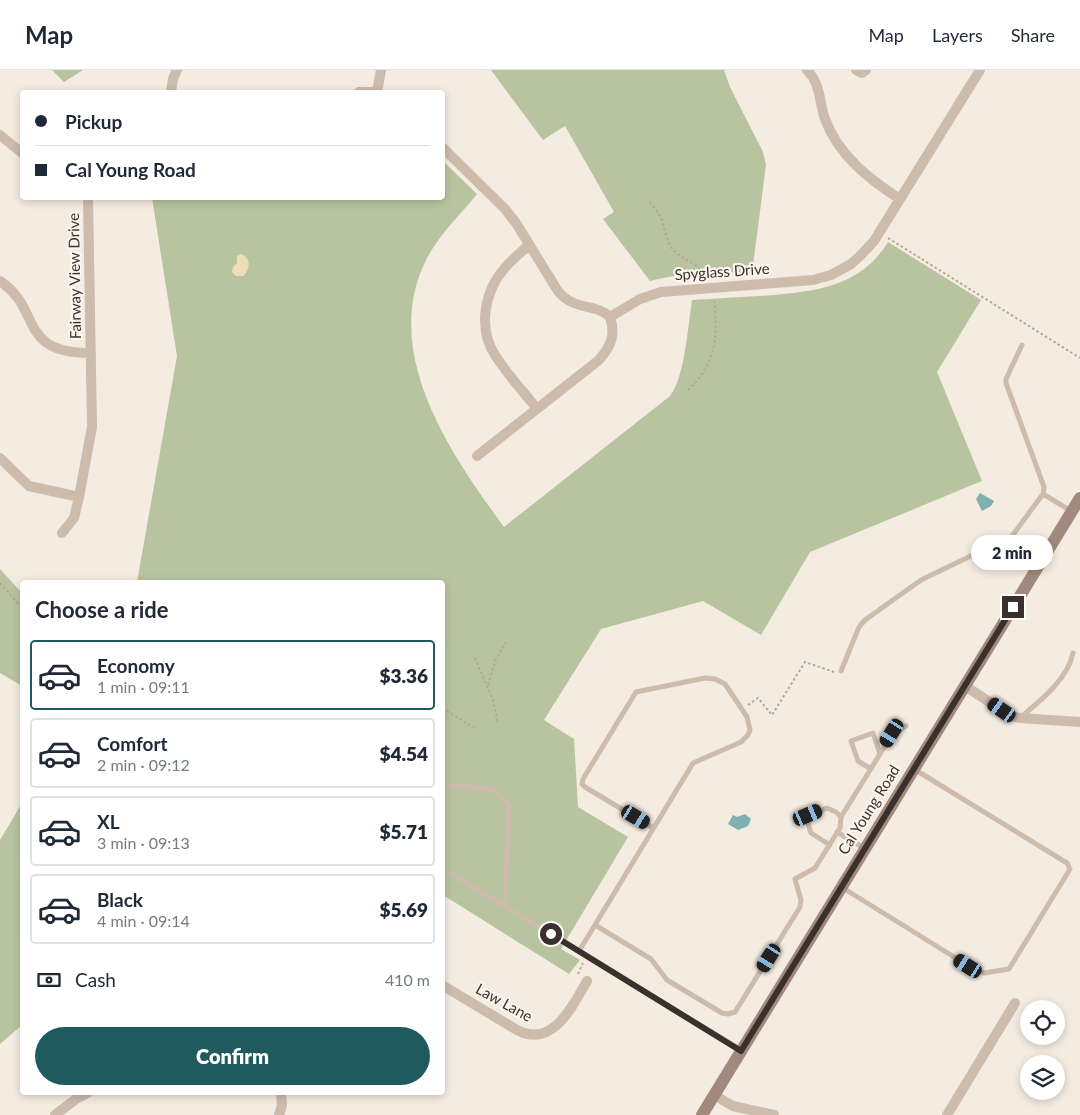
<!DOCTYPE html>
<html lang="en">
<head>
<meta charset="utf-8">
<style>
	:root { --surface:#fff; --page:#f6f6f7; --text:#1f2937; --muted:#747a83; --line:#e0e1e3; --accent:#1f5a5e }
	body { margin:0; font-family:Lato,sans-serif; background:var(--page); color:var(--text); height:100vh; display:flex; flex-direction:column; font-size:19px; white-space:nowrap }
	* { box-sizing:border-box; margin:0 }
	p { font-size:16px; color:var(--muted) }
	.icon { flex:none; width:28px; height:28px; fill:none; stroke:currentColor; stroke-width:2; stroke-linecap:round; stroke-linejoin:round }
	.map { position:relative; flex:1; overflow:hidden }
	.side { position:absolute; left:20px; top:510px; width:425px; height:515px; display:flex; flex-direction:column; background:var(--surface); border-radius:5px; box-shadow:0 2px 8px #0003 }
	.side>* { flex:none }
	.hud { position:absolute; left:20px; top:20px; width:425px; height:110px; border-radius:5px; box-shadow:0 2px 8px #0003; display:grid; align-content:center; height:110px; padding:0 15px; background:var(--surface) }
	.tools { position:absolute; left:1020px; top:930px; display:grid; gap:10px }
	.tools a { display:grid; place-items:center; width:45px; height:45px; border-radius:50%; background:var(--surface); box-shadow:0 2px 8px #0003; font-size:25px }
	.end { position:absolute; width:22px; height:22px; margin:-11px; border:6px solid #3b302b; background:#fff; box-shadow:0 0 0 2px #fff }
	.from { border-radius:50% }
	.bubble { position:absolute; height:35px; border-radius:18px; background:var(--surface); box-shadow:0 2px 8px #0003; font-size:16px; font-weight:800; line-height:35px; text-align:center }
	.car { position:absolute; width:15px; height:30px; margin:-15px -8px; border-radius:6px; box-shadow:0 0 4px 1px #0007; background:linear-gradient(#222 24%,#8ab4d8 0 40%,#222 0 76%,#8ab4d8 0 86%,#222 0) }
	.hud b { display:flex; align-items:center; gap:18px; height:48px; font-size:19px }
	.hud b+b { border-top:1px solid var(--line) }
	.hud i { width:12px; height:12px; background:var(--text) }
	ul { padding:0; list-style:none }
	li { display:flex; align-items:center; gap:15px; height:70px; margin:0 10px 8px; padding:0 5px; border:2px solid var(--line); border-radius:5px }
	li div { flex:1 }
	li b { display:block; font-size:19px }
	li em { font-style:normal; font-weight:800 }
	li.active { border-color:var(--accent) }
	li>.icon { width:45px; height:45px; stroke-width:1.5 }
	h2 { padding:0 15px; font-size:22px; line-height:60px }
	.pay { display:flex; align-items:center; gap:12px; height:55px; padding:0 15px; font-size:19px }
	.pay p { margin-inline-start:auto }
	.action { display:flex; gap:10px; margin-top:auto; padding:10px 15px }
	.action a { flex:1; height:58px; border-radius:30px; background:var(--accent); color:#fff; font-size:20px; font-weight:800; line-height:58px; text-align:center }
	header { display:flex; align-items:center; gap:30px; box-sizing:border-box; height:70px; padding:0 25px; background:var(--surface); border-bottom:1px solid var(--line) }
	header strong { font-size:24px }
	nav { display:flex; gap:28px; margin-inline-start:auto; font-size:18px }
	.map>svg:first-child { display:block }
</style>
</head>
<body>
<header>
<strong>Map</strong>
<nav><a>Map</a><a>Layers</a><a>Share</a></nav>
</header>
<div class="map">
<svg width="1080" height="1045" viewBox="0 0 1080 1045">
	<rect width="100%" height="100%" fill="#f4ebe1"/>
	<path fill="#b8c4a0" d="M52,0H83L64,12Z
		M491,0H724L730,17L763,82L766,95L752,203C719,201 683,202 650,211L603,149L614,142L565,56L543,70Z
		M443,91L477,124C460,145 438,166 426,190C380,283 451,384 504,457L670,326C685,307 688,255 692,230C719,228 746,227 773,225C819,221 862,215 888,172L981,230L937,302L982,411L810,482L761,565L703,531L601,559L544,650L574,669L578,737L628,767L561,879L580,890L569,904L443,825L442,512H137L177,286L152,128H442Z
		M0,499L22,523V616L0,603Z
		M22,733V955L0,974V770Z"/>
	<path fill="#efdcb8" d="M241,184C251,188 251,199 243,206H236L232,202L233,197L237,193V186Z"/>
	<path fill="#7fb0b2" d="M980,423L994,431L991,436L982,441L976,429Z
		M745,744L751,749L748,756L738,760L728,754L733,745L737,747Z"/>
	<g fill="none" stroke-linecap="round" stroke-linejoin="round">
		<path stroke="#b9a596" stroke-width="2" stroke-dasharray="2.5 2.5" stroke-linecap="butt" d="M650,132L661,147L668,172L673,180L680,186L696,195L709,207
			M888,168L1080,288
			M688,320C717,293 718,266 714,228
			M0,513L22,538
			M475,588L493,630L498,654
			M488,615L496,589L506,572
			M748,635L758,628L772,645L805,592L834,602
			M442,639C456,644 464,654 475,657
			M578,904L583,893"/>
		<path stroke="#cdbbac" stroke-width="5" d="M1022,275L1006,309V313L1044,417L1043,424L1071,441
			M841,601L859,557L865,550L921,510L1012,466L1043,424
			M1021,647C1040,631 1068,609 1073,583
			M871,699L858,691L851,671L873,663L880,684
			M442,726L452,715L492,719L509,734L505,836
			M837,762L864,778
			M830,775L811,763L806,747L827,738L836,742L841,747
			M442,798L741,980
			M843,818L975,900L984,903L1009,899L1070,799L1067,793L914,699
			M595,855L693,693L741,672L748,665L750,660L747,647L725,614L715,609L705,608L636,622L583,709L582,714L585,717L653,758
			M579,881L595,855L651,889L667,910L722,943L728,944L735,942L800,837L801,830L795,809L815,798L840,758L841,747L893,663L906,656"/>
		<path stroke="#cdbbac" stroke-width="10" d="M807,0C821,14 819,32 825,49C838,85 870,110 900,129
			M856,0L862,3L866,0
			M171,22L173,9L177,0
			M359,22H376
			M377,22L381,0
			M0,65L22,83
			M442,77L505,139L516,153L556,218C559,223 563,227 568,230C581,239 598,235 610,247L640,229L661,222L813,210L831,205L851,194L860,186L874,171L980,0
			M529,175C520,183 511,190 504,199C484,222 478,259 495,285C507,304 523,321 537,339
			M0,211C43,240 17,283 91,283
			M477,386L599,290C611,276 616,265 610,247
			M0,388L29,416L79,427L92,357L88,128
			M62,463L74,448L79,427
			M965,616L1011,646L1020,648L1080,652
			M442,915L517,960C553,979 573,935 587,911
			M714,1025L733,1036L774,1045
			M55,1045L76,1029L89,1022
			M279,1045L282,1035L281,1022
			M947,1045L1015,933"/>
		<path stroke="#a18a7d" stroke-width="12" d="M702,1045L1080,428"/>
	</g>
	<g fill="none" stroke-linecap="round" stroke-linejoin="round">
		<path stroke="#3b302b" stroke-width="6" d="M551,864L741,981L1013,537"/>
	</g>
	<g text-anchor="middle" stroke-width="4.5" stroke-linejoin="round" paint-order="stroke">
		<g font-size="15" fill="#3b302b" stroke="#fbf5ee">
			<text transform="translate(722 202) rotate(-4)" y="5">Spyglass Drive</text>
			<text transform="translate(75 206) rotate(-91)" y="5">Fairway View Drive</text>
			<text transform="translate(869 740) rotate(-58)" y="5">Cal Young Road</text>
			<text transform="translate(504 933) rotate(29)" y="5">Law Lane</text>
		</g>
	</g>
</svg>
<div class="tools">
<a><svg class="icon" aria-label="locate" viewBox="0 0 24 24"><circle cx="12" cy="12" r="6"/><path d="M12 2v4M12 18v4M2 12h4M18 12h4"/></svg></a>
<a><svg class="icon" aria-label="layers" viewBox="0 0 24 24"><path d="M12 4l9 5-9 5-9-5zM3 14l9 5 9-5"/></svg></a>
</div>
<i class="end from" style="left:551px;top:864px"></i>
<i class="end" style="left:1013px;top:537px"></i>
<div class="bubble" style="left:971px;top:465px;width:82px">2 min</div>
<i class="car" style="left:1002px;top:640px;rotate:305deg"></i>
<i class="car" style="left:892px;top:663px;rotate:212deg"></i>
<i class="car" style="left:808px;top:745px;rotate:67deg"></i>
<i class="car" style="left:636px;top:747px;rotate:121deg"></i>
<i class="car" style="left:769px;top:888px;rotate:212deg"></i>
<i class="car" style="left:968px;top:896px;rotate:302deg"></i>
<div class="hud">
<b><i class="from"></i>Pickup</b>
<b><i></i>Cal Young Road</b>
</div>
<section class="side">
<h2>Choose a ride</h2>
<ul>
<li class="active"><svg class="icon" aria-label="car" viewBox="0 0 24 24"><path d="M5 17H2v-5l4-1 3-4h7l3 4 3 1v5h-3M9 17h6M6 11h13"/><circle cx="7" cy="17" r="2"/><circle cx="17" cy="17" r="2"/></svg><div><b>Economy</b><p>1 min · 09:11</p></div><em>$3.36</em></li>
<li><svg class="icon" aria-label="car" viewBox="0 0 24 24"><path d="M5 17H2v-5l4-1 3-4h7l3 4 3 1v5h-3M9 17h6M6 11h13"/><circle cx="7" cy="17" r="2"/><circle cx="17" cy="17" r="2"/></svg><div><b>Comfort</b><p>2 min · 09:12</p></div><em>$4.54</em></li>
<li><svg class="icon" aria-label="car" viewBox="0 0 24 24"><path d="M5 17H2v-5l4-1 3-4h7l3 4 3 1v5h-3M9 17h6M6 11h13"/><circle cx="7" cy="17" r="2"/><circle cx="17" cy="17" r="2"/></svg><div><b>XL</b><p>3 min · 09:13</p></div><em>$5.71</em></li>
<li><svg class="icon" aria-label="car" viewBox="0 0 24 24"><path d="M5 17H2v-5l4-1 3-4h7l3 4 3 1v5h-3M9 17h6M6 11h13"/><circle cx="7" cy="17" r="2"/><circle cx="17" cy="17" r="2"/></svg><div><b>Black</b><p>4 min · 09:14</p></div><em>$5.69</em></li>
</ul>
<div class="pay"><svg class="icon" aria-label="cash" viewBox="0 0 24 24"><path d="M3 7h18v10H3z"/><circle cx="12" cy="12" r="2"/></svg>Cash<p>410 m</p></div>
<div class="action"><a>Confirm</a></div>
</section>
</div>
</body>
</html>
